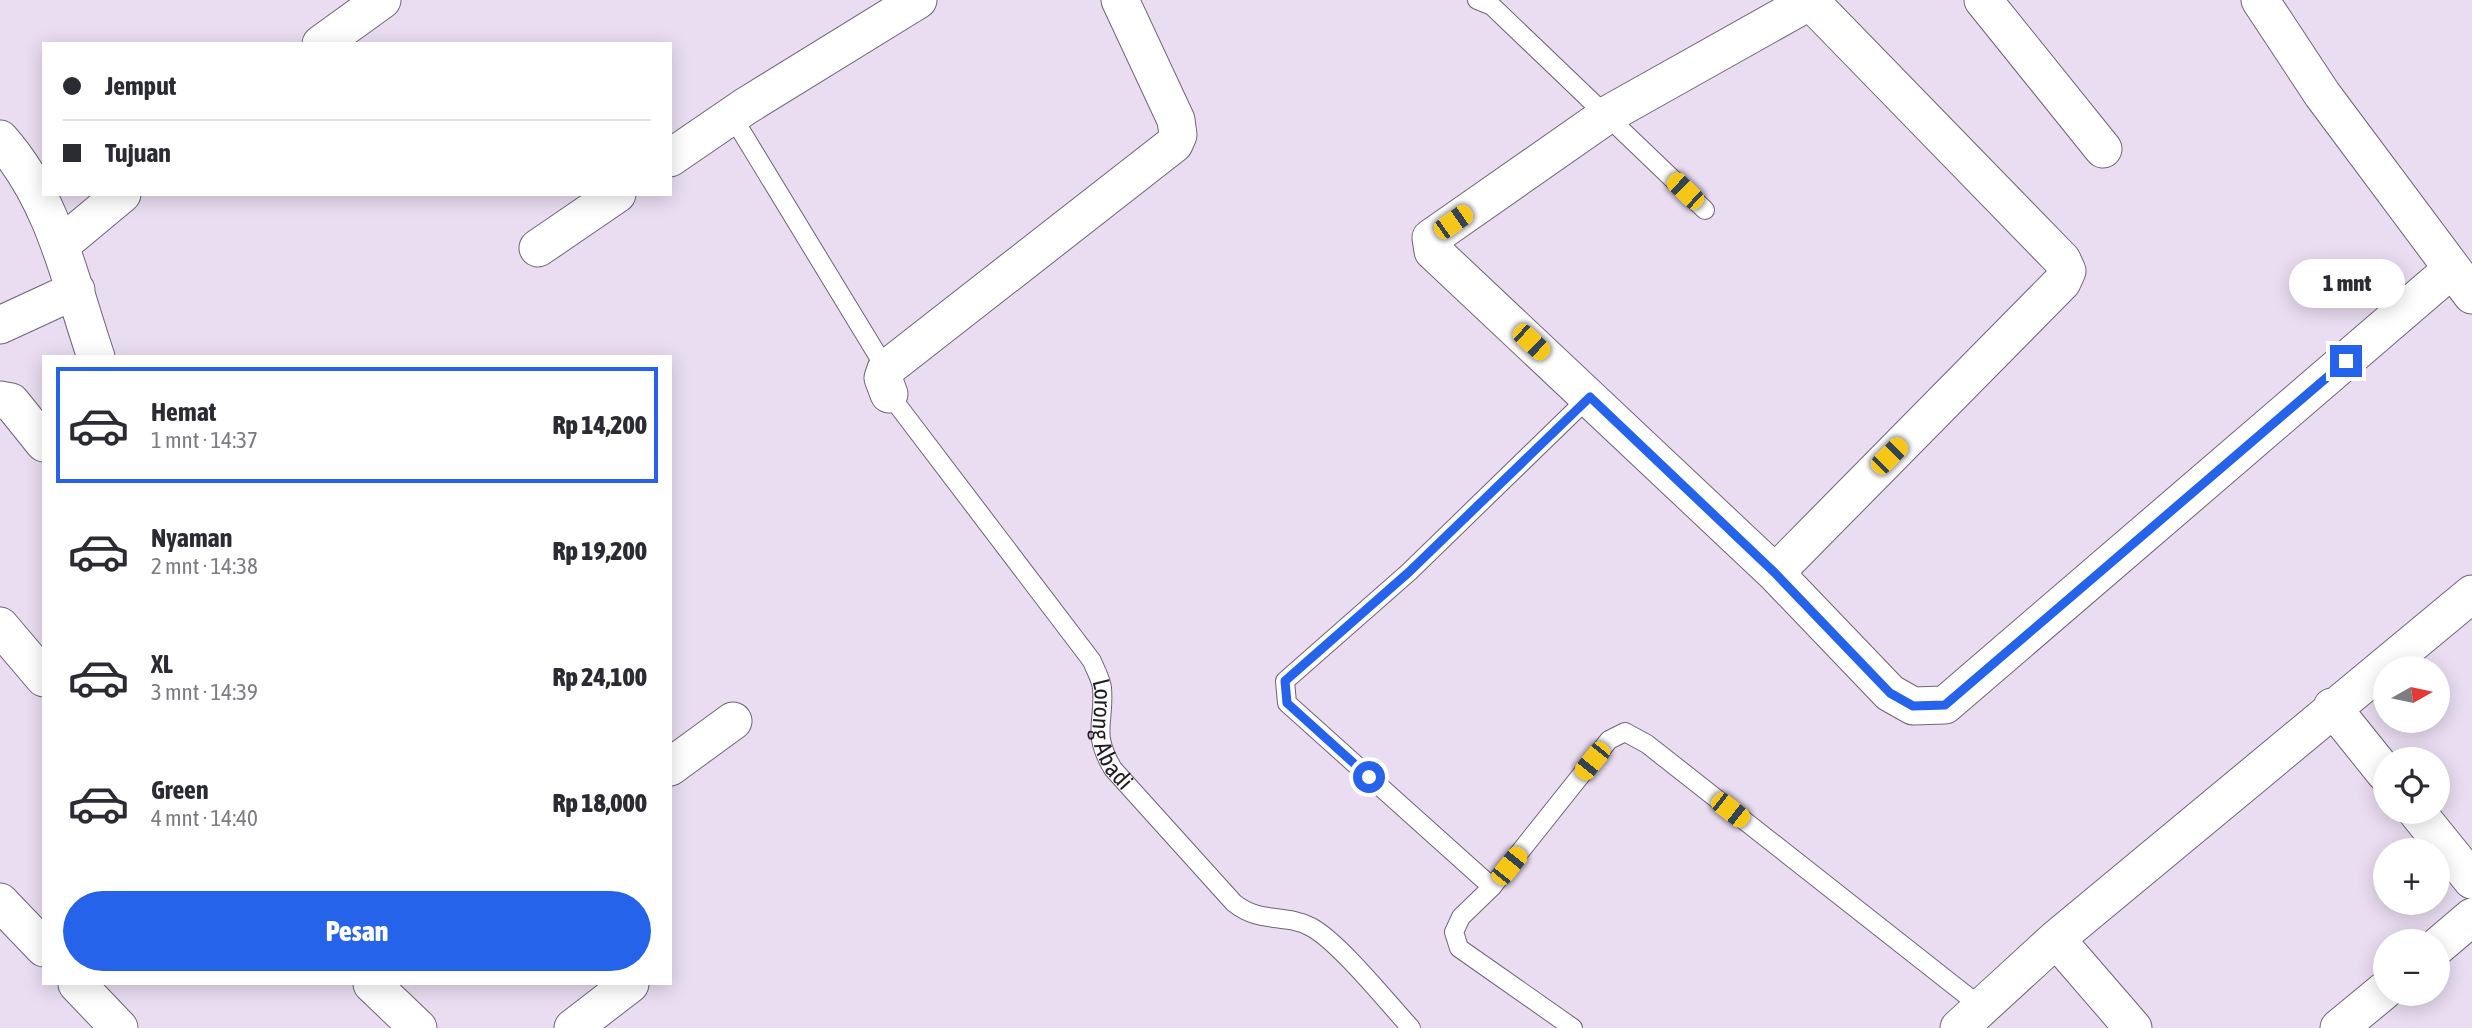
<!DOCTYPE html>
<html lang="id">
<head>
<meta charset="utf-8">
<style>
	:root { --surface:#fff; --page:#f7f7f7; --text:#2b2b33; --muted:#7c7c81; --line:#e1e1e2; --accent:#2563eb }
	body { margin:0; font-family:"Asap Condensed",sans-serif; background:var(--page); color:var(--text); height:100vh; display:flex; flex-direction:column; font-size:26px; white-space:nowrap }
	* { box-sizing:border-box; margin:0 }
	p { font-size:23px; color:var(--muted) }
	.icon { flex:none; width:38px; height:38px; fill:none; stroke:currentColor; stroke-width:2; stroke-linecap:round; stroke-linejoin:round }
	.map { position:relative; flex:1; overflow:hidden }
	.drawer { position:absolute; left:42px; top:355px; width:630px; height:630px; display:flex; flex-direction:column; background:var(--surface); border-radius:0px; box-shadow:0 4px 18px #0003 }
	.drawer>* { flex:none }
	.guide { position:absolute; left:42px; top:42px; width:630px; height:154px; border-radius:0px; box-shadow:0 4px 18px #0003; display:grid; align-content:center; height:154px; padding:0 21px; background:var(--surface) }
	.needle { width:46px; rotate:81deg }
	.fabs { position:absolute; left:2373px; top:656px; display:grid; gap:14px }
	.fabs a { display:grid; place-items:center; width:77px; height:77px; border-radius:50%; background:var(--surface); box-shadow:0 4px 18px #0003; font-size:35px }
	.end { position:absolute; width:32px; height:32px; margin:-16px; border:9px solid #2563eb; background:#fff; box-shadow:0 0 0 4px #fff }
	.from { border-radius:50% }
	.bubble { position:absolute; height:49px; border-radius:24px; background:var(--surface); box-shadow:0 4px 18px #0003; font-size:23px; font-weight:800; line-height:49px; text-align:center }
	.car { position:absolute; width:21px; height:42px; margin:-21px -10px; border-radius:9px; box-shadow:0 0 5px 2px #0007; background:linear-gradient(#f5c518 24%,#345 0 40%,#f5c518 0 76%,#345 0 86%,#f5c518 0) }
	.guide b { display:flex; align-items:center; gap:24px; height:66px; font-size:26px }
	.guide b+b { border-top:2px solid var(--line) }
	.guide i { width:18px; height:18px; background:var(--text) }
	ul { padding:12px 0 0; list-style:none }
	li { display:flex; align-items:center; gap:21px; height:116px; margin:0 14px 10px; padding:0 7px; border:4px solid transparent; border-radius:0px }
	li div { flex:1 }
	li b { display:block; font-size:26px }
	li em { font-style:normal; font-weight:800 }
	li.selected { border-color:var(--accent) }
	li>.icon { width:63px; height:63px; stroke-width:1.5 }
	.primary-button { display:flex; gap:14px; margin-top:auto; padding:14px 21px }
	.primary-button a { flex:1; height:80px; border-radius:42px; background:var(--accent); color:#fff; font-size:28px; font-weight:800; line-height:80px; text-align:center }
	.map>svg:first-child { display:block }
</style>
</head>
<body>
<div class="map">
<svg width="2472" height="1028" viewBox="0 0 2472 1028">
	<rect width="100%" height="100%" fill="#eaddf2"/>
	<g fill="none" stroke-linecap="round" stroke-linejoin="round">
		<g stroke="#706477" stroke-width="20">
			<g id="lane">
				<path d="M1477,0L1492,6L1705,210"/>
				<path d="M732,116L886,369"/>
				<path id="s1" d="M889,394L1092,661C1095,669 1101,679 1102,688C1105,724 1091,732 1113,769L1234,903C1260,924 1284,913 1311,927C1339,942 1387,1002 1411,1028"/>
				<path d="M1492,887L1609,740L1625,732L1647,744L1980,1006"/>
				<path d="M1573,1028L1459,948L1454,932L1461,917L1492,887L1287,703L1285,681L1409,572L1589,397"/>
			</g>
		</g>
		<g stroke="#706477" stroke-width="39">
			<path id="street" d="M1812,0L1607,115L1431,238L1433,251L1775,573L1890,693L1913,706L1945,705L2451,270
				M1983,0L2103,149
				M2260,0L2322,94L2472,295
				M321,44L382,0
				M0,139C55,201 70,281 96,357
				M670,158L746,106L918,0
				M62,244L122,194
				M538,248L617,194
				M0,325L76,290
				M889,394L883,378L886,369L1174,144L1178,135L1176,120L1120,0
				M0,400L11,402L44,443
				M1775,573L2062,282L2067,271L2062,260L1810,1
				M0,626L44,678
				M2332,707L2385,773
				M670,767L733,721
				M2417,812L2472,880
				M0,902L44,948
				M2056,939L2133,1028
				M2438,946L2472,917
				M77,984L119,1028
				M372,984L418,1028
				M573,1028L630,984
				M1959,1028L2056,939L2472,594
				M2339,1028L2385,990"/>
		</g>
		<use href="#lane" stroke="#fff" stroke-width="18"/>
		<use href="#street" stroke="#fff" stroke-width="37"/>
	</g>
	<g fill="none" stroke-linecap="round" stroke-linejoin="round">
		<path stroke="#2563eb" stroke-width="9" d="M1369,777L1287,703L1285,681L1409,572L1590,397L1775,573L1890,693L1913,706L1945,705L2346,361"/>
	</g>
	<g text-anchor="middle" stroke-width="6" stroke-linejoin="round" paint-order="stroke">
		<g font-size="24" fill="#211c24" stroke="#fff">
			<text dy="8" stroke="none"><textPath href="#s1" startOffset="413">Lorong Abadi</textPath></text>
		</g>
	</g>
</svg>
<div class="fabs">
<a><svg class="needle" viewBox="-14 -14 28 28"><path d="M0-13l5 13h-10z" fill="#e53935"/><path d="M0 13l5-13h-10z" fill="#7c7c81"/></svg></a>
<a><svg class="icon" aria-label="locate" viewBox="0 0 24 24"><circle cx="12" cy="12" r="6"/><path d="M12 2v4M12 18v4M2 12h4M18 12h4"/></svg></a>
<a>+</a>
<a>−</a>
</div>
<i class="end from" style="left:1369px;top:777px"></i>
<i class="end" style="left:2346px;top:361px"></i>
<div class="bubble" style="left:2289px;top:259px;width:116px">1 mnt</div>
<i class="car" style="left:1685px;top:191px;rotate:314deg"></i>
<i class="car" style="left:1453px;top:222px;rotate:55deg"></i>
<i class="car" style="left:1531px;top:342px;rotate:133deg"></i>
<i class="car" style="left:1889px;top:456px;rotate:45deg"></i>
<i class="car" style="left:1592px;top:761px;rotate:219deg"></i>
<i class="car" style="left:1730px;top:810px;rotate:128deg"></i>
<i class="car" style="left:1509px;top:866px;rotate:39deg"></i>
<div class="guide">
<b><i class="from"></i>Jemput</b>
<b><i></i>Tujuan</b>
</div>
<section class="drawer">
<ul>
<li class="selected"><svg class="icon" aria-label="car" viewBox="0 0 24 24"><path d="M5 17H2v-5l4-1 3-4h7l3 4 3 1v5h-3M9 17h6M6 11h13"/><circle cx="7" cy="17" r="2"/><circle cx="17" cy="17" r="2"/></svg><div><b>Hemat</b><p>1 mnt · 14:37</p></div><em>Rp 14,200</em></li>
<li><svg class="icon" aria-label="car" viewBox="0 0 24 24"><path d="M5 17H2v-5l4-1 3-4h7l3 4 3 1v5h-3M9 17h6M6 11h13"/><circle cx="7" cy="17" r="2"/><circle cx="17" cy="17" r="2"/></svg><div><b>Nyaman</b><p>2 mnt · 14:38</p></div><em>Rp 19,200</em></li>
<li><svg class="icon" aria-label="car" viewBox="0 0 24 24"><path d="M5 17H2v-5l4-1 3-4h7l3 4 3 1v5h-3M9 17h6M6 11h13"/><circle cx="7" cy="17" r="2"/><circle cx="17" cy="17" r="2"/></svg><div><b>XL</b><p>3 mnt · 14:39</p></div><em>Rp 24,100</em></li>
<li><svg class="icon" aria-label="car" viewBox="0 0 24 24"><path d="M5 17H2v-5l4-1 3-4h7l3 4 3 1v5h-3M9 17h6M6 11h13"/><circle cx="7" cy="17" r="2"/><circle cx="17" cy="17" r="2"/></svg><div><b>Green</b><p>4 mnt · 14:40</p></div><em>Rp 18,000</em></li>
</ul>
<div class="primary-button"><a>Pesan</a></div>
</section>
</div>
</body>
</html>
